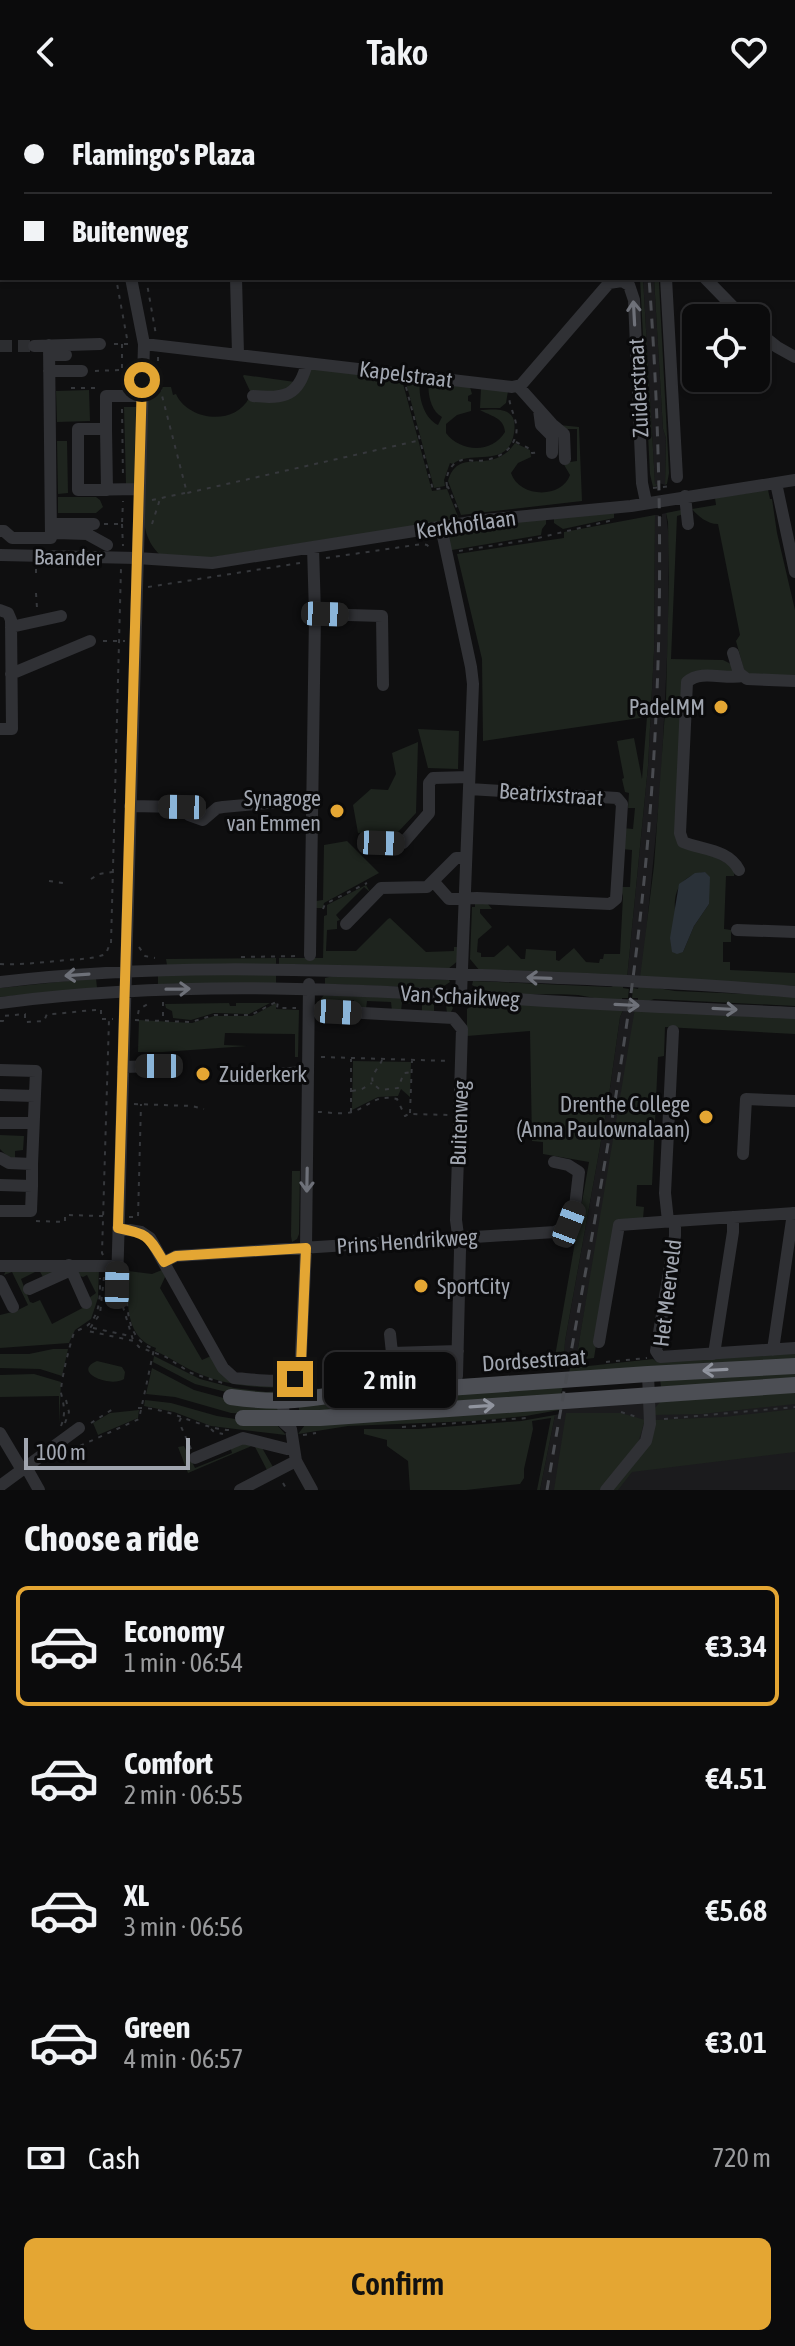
<!DOCTYPE html>
<html lang="en">
<head>
<meta charset="utf-8">
<style>
	:root { --surface:#0b0b0c; --page:#19191a; --text:#f1f3f6; --muted:#9a9b9d; --line:#2b2b2d; --accent:#e4a633 }
	body { margin:0; font-family:"Asap Condensed",sans-serif; background:var(--page); color:var(--text); height:100vh; display:flex; flex-direction:column; font-size:30px; white-space:nowrap }
	* { box-sizing:border-box; margin:0 }
	p { font-size:26px; color:var(--muted) }
	.icon { flex:none; width:44px; height:44px; fill:none; stroke:currentColor; stroke-width:2; stroke-linecap:round; stroke-linejoin:round }
	.map { position:relative; height:1386px; overflow:hidden }
	.sheet { display:flex; flex-direction:column; background:var(--surface); flex:1 }
	.sheet>* { flex:none }
	.guide { position:absolute; left:0px; top:0px; width:796px; height:176px; box-shadow:0 2px 6px #0004,0 0 0 2px var(--line); display:grid; align-content:center; height:176px; padding:0 24px; background:var(--surface) }
	.fabs { position:absolute; left:682px; top:200px; display:grid; gap:16px }
	.fabs a { display:grid; place-items:center; width:88px; height:88px; border-radius:12px; background:var(--surface); box-shadow:0 2px 6px #0004,0 0 0 2px var(--line); font-size:40px }
	.scale { position:absolute; left:24px; bottom:20px; width:166px; box-sizing:border-box; padding-left:8px; border:4px solid #a1a6b0; border-top:0; font-size:22px; line-height:28px; white-space:nowrap; color:#a1a6b0; -webkit-text-stroke:6px #0a0a0b; paint-order:stroke }
	.end { position:absolute; width:36px; height:36px; margin:-18px; border:10px solid #e4a633; background:#111; box-shadow:0 0 0 4px #111 }
	.from { border-radius:50% }
	.bubble { position:absolute; height:56px; border-radius:12px; background:var(--surface); box-shadow:0 2px 6px #0004,0 0 0 2px var(--line); font-size:26px; font-weight:600; line-height:56px; text-align:center }
	.car { position:absolute; width:24px; height:48px; margin:-24px -12px; border-radius:10px; box-shadow:0 0 6px 2px #0007; background:linear-gradient(#222 24%,#8ab4d8 0 40%,#222 0 76%,#8ab4d8 0 86%,#222 0) }
	.guide b { display:flex; align-items:center; gap:28px; height:76px; font-size:30px }
	.guide b+b { border-top:2px solid var(--line) }
	.guide i { width:20px; height:20px; background:var(--text) }
	ul { padding:0; list-style:none }
	li { display:flex; align-items:center; gap:24px; height:120px; margin:0 16px 12px; padding:0 8px; border:4px solid transparent; border-radius:12px }
	li div { flex:1 }
	li b { display:block; font-size:30px }
	li em { font-style:normal; font-weight:600 }
	li.selected { border-color:var(--accent) }
	li>.icon { width:72px; height:72px; stroke-width:1.5 }
	h2 { padding:0 24px; font-size:36px; line-height:96px }
	.pay { display:flex; align-items:center; gap:20px; height:88px; padding:0 24px; font-size:30px }
	.pay p { margin-inline-start:auto }
	.action { display:flex; gap:16px; margin-top:auto; padding:16px 24px }
	.action a { flex:1; height:92px; border-radius:12px; background:var(--accent); color:#111; font-size:32px; font-weight:600; line-height:92px; text-align:center }
	header { display:flex; justify-content:space-between; align-items:center; height:104px; padding:0 24px; background:var(--surface); font-size:36px; font-weight:600 }
	.map>svg:first-child { display:block }
</style>
</head>
<body>
<header><svg class="icon" aria-label="back" viewBox="0 0 24 24"><path d="M15 5l-7 7 7 7"/></svg>Tako<svg class="icon" aria-label="heart" viewBox="0 0 24 24"><path d="M12 20l-8-8c-3-5 5-10 8-4 3-6 11-1 8 4z"/></svg></header>
<div class="map">
<svg width="795" height="1386" viewBox="0 0 795 1386">
	<rect width="100%" height="100%" fill="#0f0f10"/>
	<path fill="#1b1b1d" d="M643,174H654L663,325L666,334L665,381L659,379L658,381H655Z
		M666,409L669,435L668,533L661,677L642,872L627,874L648,662L654,547L655,411H659V413H662V410Z
		M624,904L635,905V908L614,1040L576,1256H571L568,1254L567,1257H564L565,1237L608,998L620,913Z
		M795,1276V1386H540L555,1311L559,1310L562,1295Z"/>
	<path fill="#1e241e" fill-rule="evenodd" d="M344,0H620V2H371Z
		M640,174H643L655,380L658,381L653,383L650,370Z
		M654,174H659V179L669,369L667,380L665,381L666,334L663,325Z
		M312,263L402,276L432,387L447,385L459,415L208,454L159,450C147,437 145,427 143,410L148,283H171L173,291L176,290C188,317 235,322 249,294L276,298Z
		M244,271L295,278L283,288L250,287L243,272Z
		M405,275L420,276C418,292 423,313 438,321L442,313C431,307 427,289 429,278L470,283L472,290L468,292V297L471,298V307L457,311L446,320V329C460,348 492,350 505,328C504,313 490,312 480,306C489,306 504,303 511,311C515,315 515,323 514,329C508,366 471,345 453,360L450,359L444,376L445,382L434,384Z
		M481,284L508,287L506,299L500,304H480Z
		M89,286L90,317L57,318L56,287Z
		M124,303H136L134,380H126Z
		M559,321L579,323L582,397L461,411L448,377C459,340 491,374 515,339L530,346L531,353L518,359L511,369C519,394 562,395 570,371L563,359L577,357V325H564Z
		M57,337H67L68,389L58,390Z
		M768,386L770,395H772L777,429L795,506V572L750,570L744,566L736,537L740,531L718,420C707,420 698,412 692,405L716,401L715,394Z
		M58,393H96L100,396L103,403L96,409H58Z
		M681,406L684,410L677,412L671,555L723,556L731,560L735,569L689,570L676,732L735,764L734,772H726L724,825L731,826V838H723V858H730V866L795,869V882L640,874L654,762L666,594L669,474L668,418L666,409ZM705,768L709,800L694,822L683,848C676,817 661,774 705,768Z
		M614,409V414L563,425L554,419V414Z
		M655,411L654,547L648,662L627,874L480,867L470,855L472,803H475V799H487L492,805H480V809L492,823L478,835L477,848L481,849V853H494L508,841L521,855H525L526,845L556,847V856L559,857L574,844L586,858L599,859L600,855H603L604,850H620L623,792L620,783H630L632,746L622,745L623,724L633,725L635,704H628L629,689L625,688L622,675L624,674L617,637L634,634L642,675L647,613L483,637L482,555L457,450L564,434V428Z
		M546,415V420L542,425L541,431L452,446L447,437L453,429L463,427V424Z
		M418,625L459,627L458,665L428,664Z
		M418,638L416,709L398,728L358,729L353,701L371,685L388,686L396,670L392,649Z
		M347,737L379,769L324,799L323,804H316V797L323,796L324,741Z
		M366,781L370,788L364,783L336,811L340,816L337,817V825L327,826L326,847H356L388,815L390,814L426,848L454,847V843H457L459,856L448,865L279,860V854H323L324,812L327,811V801Z
		M276,854V860L167,861L166,855Z
		M276,870V879L158,880V871Z
		M337,871L449,876L450,878L444,882L434,884L325,880V874Z
		M96,874L97,884L0,893V884Z
		M473,877L611,883L617,880H623V884L629,885L628,894H622V898C607,898 593,893 578,891C550,888 495,895 472,881Z
		M639,881L675,887L795,892V902L654,895L644,899H638V894H632L633,884L638,885Z
		M324,891L448,895L453,904L451,908L447,909L446,901L434,900V908L422,907V900L402,899L401,907H392L391,898L367,897L366,905H354V896H337V904L316,901Z
		M479,897L624,904L620,913L608,998L565,1237L564,1257L554,1258L589,1058L543,1050V1038L532,1037L530,927L467,932V905L473,900H478Z
		M229,899L230,902H236V899H270L249,910L214,909L191,916L173,914L172,907L166,904L165,900Z
		M276,899V905L299,906L298,953H295V930L225,929L224,941L247,942L163,948H138L139,916L192,919L214,912H252Z
		M635,904L795,912V930L665,923L664,952L658,953L652,1081H637L636,1102L644,1103L643,1115L616,1118L594,1254L576,1256Z
		M353,957L411,958L410,993L401,985L398,992L378,993L352,1006Z
		M0,1031L24,1032L23,1046L15,1047V1055L8,1053L0,1045Z
		M292,1067H300L299,1130L297,1135L292,1138L291,1132Z
		M79,1165H99L98,1194L91,1215L75,1226L69,1239L0,1244V1211L16,1207L28,1201L12,1168L4,1171L6,1166H54L53,1169L43,1173L39,1166L21,1175L30,1198L33,1199L40,1196L52,1220L92,1199L89,1194L96,1189L87,1171L83,1173L78,1171Z
		M162,1166L166,1171L160,1184L202,1256L211,1252L220,1267L290,1281V1283C258,1285 224,1281 195,1268C181,1262 170,1253 155,1247L156,1244C123,1232 128,1196 128,1167L152,1170Z
		M53,1245H68L62,1272L40,1265L0,1264V1250H29Z
		M795,1249V1256L569,1269L570,1264L653,1255L657,1258Z
		M154,1252L200,1275L234,1284L266,1288L526,1271L306,1292L230,1289L195,1280L153,1258Z
		M97,1257L122,1263L125,1268L124,1275C110,1284 71,1268 97,1257Z
		M152,1264L194,1286L231,1296L280,1303L281,1312L231,1309L175,1293L146,1290Z
		M795,1267V1276L661,1283L660,1275Z
		M34,1270L61,1278L59,1320V1292L0,1293V1271Z
		M563,1282L561,1290L299,1310V1301Z
		M795,1287V1300L702,1310L654,1311V1305L660,1298Z
		M145,1296L171,1299L217,1312L278,1322L286,1331L211,1322L174,1308L144,1302Z
		M559,1302V1306L526,1312L474,1317L348,1322L298,1330L305,1321Z
		M795,1305V1348L632,1368L618,1386H613L655,1316L723,1313Z
		M139,1306L138,1314L98,1331L93,1319L110,1309Z
		M566,1309H621L645,1316L638,1339L600,1386H554Z
		M555,1311L540,1386H537L551,1314L532,1317L533,1325L524,1365V1374L520,1380L466,1386H410L408,1357L387,1342V1336L364,1330V1325H418L521,1317Z
		M239,1338L261,1342L273,1363L267,1366L254,1341L188,1369L178,1343L184,1342L195,1364L232,1349L230,1342Z"/>
	<path fill="#2a3138" d="M705,768L710,773L709,800L694,822L683,848L677,850L672,848L670,834L679,780L695,769Z"/>
	<g fill="none" stroke-linecap="round" stroke-linejoin="round">
		<path stroke="#2c2d30" stroke-width="12" stroke-dasharray="12 6" stroke-linecap="butt" d="M0,242H34"/>
		<path stroke="#36383c" stroke-width="2" stroke-dasharray="4 6" stroke-linecap="butt" d="M146,174L156,231
			M114,240H128L116,174
			M122,240V275
			M158,253V275
			M95,267L121,266
			M122,276H133
			M155,276H158L187,389L421,336
			M406,283L433,386L448,383L459,409
			M71,284H98
			M122,305L123,375
			M516,338L532,346V349L541,348
			M447,382C445,372 450,359 462,356C463,355 473,357 475,357C492,357 511,350 516,331C519,318 510,306 509,293
			M653,384L671,382
			M152,396L185,389
			M104,420H122L123,397
			M122,420L123,442
			M152,420L160,395
			M459,447L534,435L613,416
			M326,454L422,440L427,441L432,446
			M36,465V472
			M148,483L300,459
			M36,489L37,504
			M103,537H125
			M91,775L99,770L112,768
			M49,777L63,779
			M323,805L325,800L367,779
			M111,839L121,464
			M139,843L145,852L155,854
			M241,853L299,852
			M0,860C23,861 45,858 67,856C81,855 93,855 106,850L110,839
			M163,898V915
			M101,906V915H113
			M138,910L139,905L150,899
			M135,916L191,918L214,911H251L278,897L277,904H296
			M0,917H3V912L25,910V918L44,917L47,910C66,910 82,906 101,906
			M321,953L451,957
			M382,956C378,967 363,975 381,986L398,984L404,969L412,968
			M352,987L362,985L372,979
			M134,1000L192,1002L204,1005
			M318,1008C328,1008 342,1011 352,1008C370,1002 375,990 397,995L405,1012L409,1010L449,1011
			M351,1008V955
			M410,1009L412,956
			M129,1113H138L141,1000
			M36,1117L65,1118V1111L103,1112
			M103,1151L102,1149L109,915
			M104,1173L100,1210L88,1227L134,1237L139,1243L166,1253L191,1269L223,1279
			M120,1193L133,1236
			M93,1224L130,1232
			M606,1258L647,1254
			M138,1304C170,1303 197,1324 229,1326
			M621,1308L637,1313
			M181,1314L179,1318L191,1345
			M664,1315L795,1303
			M65,1319L69,1308L66,1296
			M91,1319L113,1305
			M61,1322C66,1309 64,1302 61,1289C60,1280 70,1239 74,1229C79,1225 86,1224 90,1219C101,1208 100,1188 100,1174
			M402,1323L527,1314
			M211,1325L214,1328L223,1330
			M303,1331L316,1329
			M71,1346L139,1315L154,1245C130,1237 127,1212 127,1190
			M283,1379L287,1386"/>
		<path stroke="#303135" stroke-width="12" d="M82,0L83,2
			M138,0L140,2
			M240,0V2
			M655,0V2
			M93,2L94,0
			M300,2V0
			M586,2L603,0
			M794,12L795,11
			M794,41L795,42
			M0,53H2
			M0,158H2
			M236,174L238,250
			M666,174L677,373
			M705,174L744,214
			M622,177L629,181L634,196L642,379L646,398
			M756,226L777,243L795,253
			M144,240L512,283L521,281L609,179L622,177
			M34,242L100,240
			M49,251H66
			M49,267H82
			M518,282L552,320L564,330L565,355
			M253,292C285,295 299,292 307,259
			M539,306L541,321L552,332V349
			M106,325V292H142
			M776,379L795,468
			M107,386L106,325H78V386L139,385
			M685,392L688,420
			M51,420H94
			M441,423L471,563L473,580L461,891
			M0,427H4L12,434H51L49,241
			M56,429L87,430V420
			M87,430L107,441
			M0,451L137,454L212,459L484,416L631,402L795,376
			M0,506L8,509L11,516L12,625H0
			M315,510L382,512L383,581
			M11,523L61,512
			M733,549L739,569L747,575L795,577
			M11,570L90,537
			M130,702L182,703L189,711L203,716L217,704L223,703L312,695
			M381,739H403L429,709V679L433,674L469,673
			M739,766C728,745 702,746 683,738L680,729L687,578C701,565 725,576 743,572
			M433,777L456,754H466
			M346,820L381,784L427,783L433,777L449,795L477,794L610,800L616,795L622,700L617,694L469,685
			M737,826L795,828
			M310,851L315,510L313,443
			M0,878C149,860 299,865 449,870C564,874 680,878 795,888
			M0,899C181,875 365,885 546,897C629,902 712,905 795,909
			M309,906L453,914L462,925L456,1116L460,1146L457,1272
			M123,963L159,962
			M0,966L36,967L32,1060
			M247,971L308,968
			M0,991L35,992
			M0,1019H33
			M743,1050L746,995L795,997
			M0,1054L9,1059L32,1060V1082L0,1081
			M0,1107H31L32,1082
			M795,1109L675,1117V1132L656,1247L660,1253L795,1244
			M668,1117L665,1089L673,927
			M118,1124L141,1128L150,1134L223,1264L234,1274C251,1275 287,1281 300,1271L306,1144L309,880
			M164,1158L176,1152L555,1128L569,1120L575,1103L579,1068L568,1061L554,1058
			M69,1161L86,1199
			M0,1162H117
			M0,1177L13,1203
			M117,1181L144,240L131,174
			M29,1185L71,1166
			M390,1230L392,1249L458,1247
			M599,1238L619,1121L675,1117
			M773,1246L793,1109
			M714,1250L733,1128V1113
			M283,1296L284,1319L291,1325L296,1357L312,1386
			M0,1329L22,1366
			M195,1354L243,1334L287,1345L294,1344
			M26,1363L39,1386
			M0,1382L79,1324
			M240,1386L296,1357
			M606,1386L646,1337L650,1320L648,1270"/>
		<path stroke="#4c4e54" stroke-width="16" d="M231,1293C252,1296 273,1298 294,1296C322,1294 348,1287 376,1289L648,1270L795,1262
			M243,1314H320L795,1281"/>
		<path stroke="#494b50" stroke-width="3" stroke-dasharray="10 8" stroke-linecap="butt" d="M630,0V2
			M547,1386C580,1187 623,988 643,787C664,582 664,379 649,174"/>
	</g>
	<defs><path id="oneway-shaft" d="M-6 0H5M1.5-3L5.5 0L1.5 3" fill="none" stroke-width="1.6" stroke-linecap="round" stroke-linejoin="round" transform="scale(2)"/></defs>
	<g stroke="#6e7179">
		<use href="#oneway-shaft" transform="translate(634 209) rotate(-93)"/>
		<use href="#oneway-shaft" transform="translate(77 871) rotate(176)"/>
		<use href="#oneway-shaft" transform="translate(539 874) rotate(-178)"/>
		<use href="#oneway-shaft" transform="translate(178 885) rotate(-1)"/>
		<use href="#oneway-shaft" transform="translate(627 901) rotate(3)"/>
		<use href="#oneway-shaft" transform="translate(725 905) rotate(3)"/>
		<use href="#oneway-shaft" transform="translate(307 1076) rotate(91)"/>
	</g>
	<g stroke="#90949e">
		<use href="#oneway-shaft" transform="translate(715 1266) rotate(177)"/>
		<use href="#oneway-shaft" transform="translate(482 1302) rotate(-4)"/>
	</g>
	<g fill="none" stroke-linecap="round" stroke-linejoin="round">
		<path stroke="#e4a633" stroke-width="10" d="M142,276L118,1124C149,1130 148,1132 164,1158L176,1152L306,1144L301,1259L300,1271L295,1275"/>
	</g>
	<g fill="#e4a633" stroke="#0a0a0b" stroke-width="3">
		<circle cx="721" cy="603" r="8"/>
		<circle cx="337" cy="707" r="8"/>
		<circle cx="203" cy="970" r="8"/>
		<circle cx="706" cy="1013" r="8"/>
		<circle cx="421" cy="1182" r="8"/>
	</g>
	<g text-anchor="middle" stroke-width="6" stroke-linejoin="round" paint-order="stroke">
		<g font-size="22" fill="#a1a6b0" stroke="#0a0a0b">
			<text transform="translate(406 270) rotate(7)" y="8">Kapelstraat</text>
			<text transform="translate(638 284) rotate(-93)" y="8">Zuiderstraat</text>
			<text transform="translate(466 420) rotate(-8)" y="8">Kerkhoflaan</text>
			<text transform="translate(68 453) rotate(1)" y="8">Baander</text>
			<text transform="translate(551 690) rotate(4)" y="8">Beatrixstraat</text>
			<text transform="translate(460 892) rotate(3)" y="8">Van Schaikweg</text>
			<text transform="translate(459 1019) rotate(-88)" y="8">Buitenweg</text>
			<text transform="translate(407 1137) rotate(-4)" y="8">Prins Hendrikweg</text>
			<text transform="translate(667 1189) rotate(-83)" y="8">Het Meerveld</text>
			<text transform="translate(534 1256) rotate(-4)" y="8">Dordsestraat</text>
		</g>
		<g font-size="22" fill="#a1a6b0" stroke="#0a0a0b" text-anchor="end">
			<text x="705" y="611">PadelMM</text>
			<text x="321" y="702">Synagoge<tspan x="321" dy="25">van Emmen</tspan></text>
			<text x="219" y="978" text-anchor="start">Zuiderkerk</text>
			<text x="690" y="1008">Drenthe College<tspan x="690" dy="25">(Anna Paulownalaan)</tspan></text>
			<text x="437" y="1190" text-anchor="start">SportCity</text>
		</g>
	</g>
</svg>
<div class="fabs">
<a><svg class="icon" aria-label="locate" viewBox="0 0 24 24"><circle cx="12" cy="12" r="6"/><path d="M12 2v4M12 18v4M2 12h4M18 12h4"/></svg></a>
</div>
<div class="scale">100 m</div>
<i class="end from" style="left:142px;top:276px"></i>
<i class="end" style="left:295px;top:1275px"></i>
<div class="bubble" style="left:324px;top:1248px;width:132px">2 min</div>
<i class="car" style="left:325px;top:510px;rotate:92deg"></i>
<i class="car" style="left:182px;top:703px;rotate:271deg"></i>
<i class="car" style="left:381px;top:739px;rotate:92deg"></i>
<i class="car" style="left:338px;top:908px;rotate:93deg"></i>
<i class="car" style="left:159px;top:962px;rotate:270deg"></i>
<i class="car" style="left:569px;top:1120px;rotate:21deg"></i>
<i class="car" style="left:117px;top:1181px;rotate:1deg"></i>
<div class="guide">
<b><i class="from"></i>Flamingo's Plaza</b>
<b><i></i>Buitenweg</b>
</div>
</div>
<section class="sheet">
<h2>Choose a ride</h2>
<ul>
<li class="selected"><svg class="icon" aria-label="car" viewBox="0 0 24 24"><path d="M5 17H2v-5l4-1 3-4h7l3 4 3 1v5h-3M9 17h6M6 11h13"/><circle cx="7" cy="17" r="2"/><circle cx="17" cy="17" r="2"/></svg><div><b>Economy</b><p>1 min · 06:54</p></div><em>€3.34</em></li>
<li><svg class="icon" aria-label="car" viewBox="0 0 24 24"><path d="M5 17H2v-5l4-1 3-4h7l3 4 3 1v5h-3M9 17h6M6 11h13"/><circle cx="7" cy="17" r="2"/><circle cx="17" cy="17" r="2"/></svg><div><b>Comfort</b><p>2 min · 06:55</p></div><em>€4.51</em></li>
<li><svg class="icon" aria-label="car" viewBox="0 0 24 24"><path d="M5 17H2v-5l4-1 3-4h7l3 4 3 1v5h-3M9 17h6M6 11h13"/><circle cx="7" cy="17" r="2"/><circle cx="17" cy="17" r="2"/></svg><div><b>XL</b><p>3 min · 06:56</p></div><em>€5.68</em></li>
<li><svg class="icon" aria-label="car" viewBox="0 0 24 24"><path d="M5 17H2v-5l4-1 3-4h7l3 4 3 1v5h-3M9 17h6M6 11h13"/><circle cx="7" cy="17" r="2"/><circle cx="17" cy="17" r="2"/></svg><div><b>Green</b><p>4 min · 06:57</p></div><em>€3.01</em></li>
</ul>
<div class="pay"><svg class="icon" aria-label="cash" viewBox="0 0 24 24"><path d="M3 7h18v10H3z"/><circle cx="12" cy="12" r="2"/></svg>Cash<p>720 m</p></div>
<div class="action"><a>Confirm</a></div>
</section>
</body>
</html>
